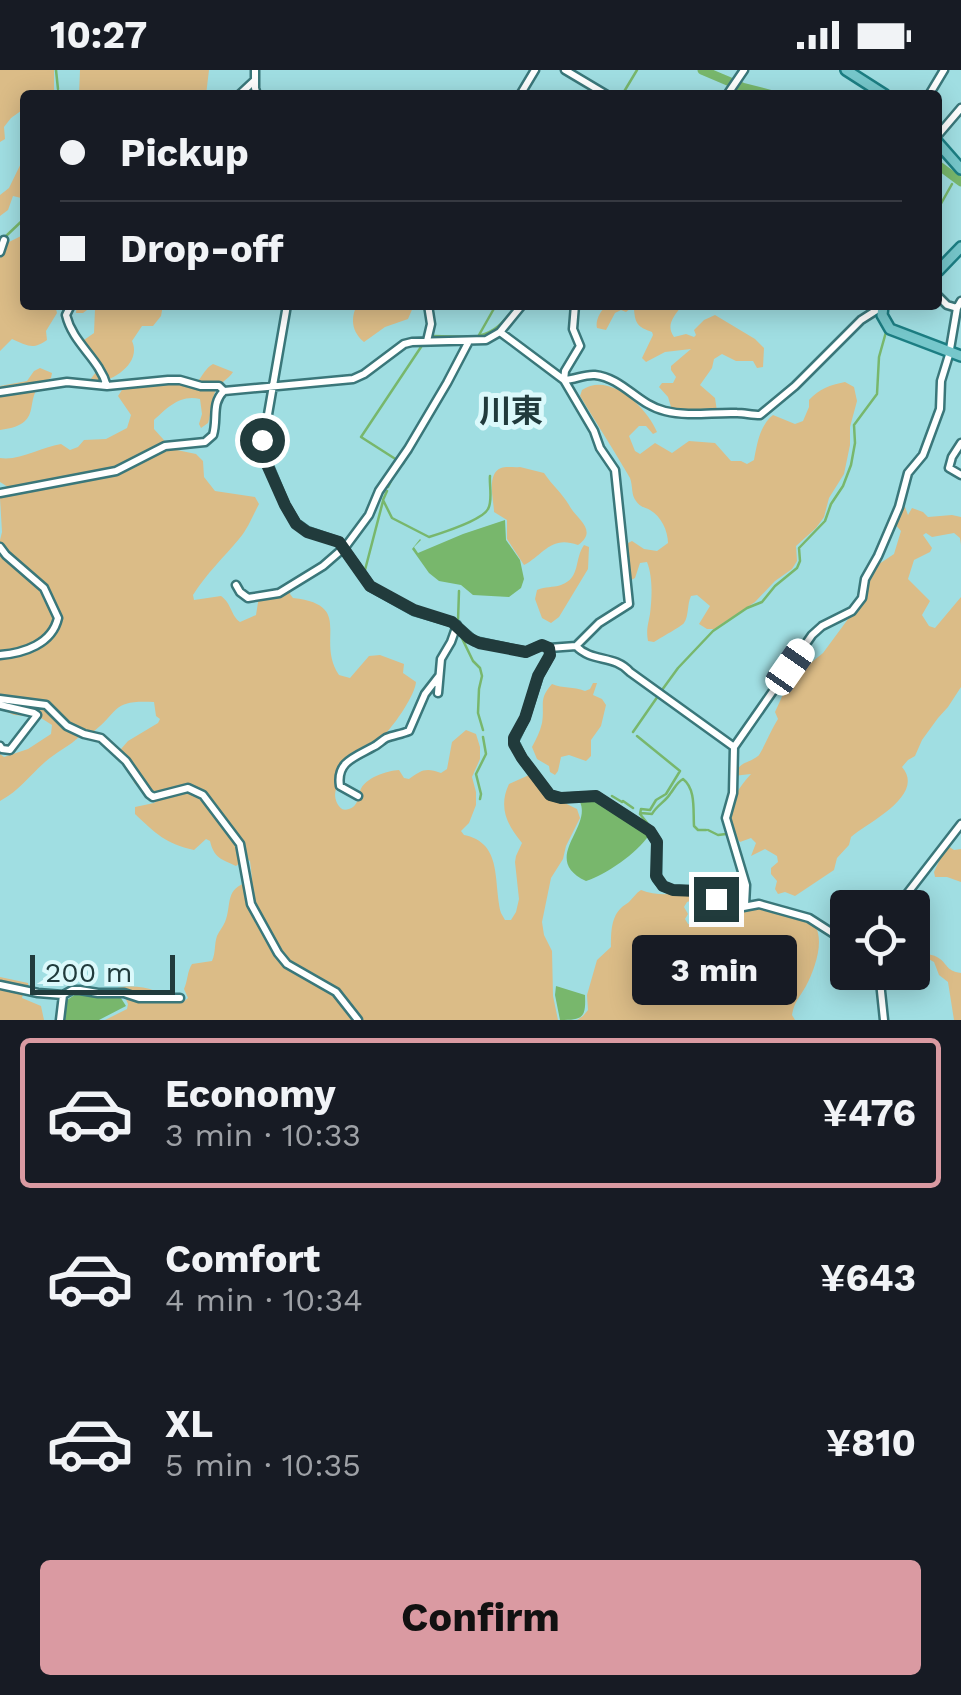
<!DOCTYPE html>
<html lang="en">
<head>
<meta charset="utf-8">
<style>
	:root { --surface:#171b24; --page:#242831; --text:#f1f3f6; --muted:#9ea1a6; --line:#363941; --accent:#da9aa2 }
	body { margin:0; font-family:"Work Sans","Noto Sans JP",sans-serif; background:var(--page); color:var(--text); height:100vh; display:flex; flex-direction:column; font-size:38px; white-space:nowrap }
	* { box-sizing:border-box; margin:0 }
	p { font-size:32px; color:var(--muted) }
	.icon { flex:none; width:55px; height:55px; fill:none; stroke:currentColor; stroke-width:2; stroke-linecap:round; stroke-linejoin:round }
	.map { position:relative; height:950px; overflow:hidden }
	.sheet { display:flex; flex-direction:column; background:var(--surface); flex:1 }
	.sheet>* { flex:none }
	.top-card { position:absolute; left:20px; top:20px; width:922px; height:220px; border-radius:10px; box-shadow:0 5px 25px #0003; display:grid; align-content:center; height:220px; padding:0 40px; background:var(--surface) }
	.fabs { position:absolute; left:830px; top:820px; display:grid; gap:20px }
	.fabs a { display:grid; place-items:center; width:100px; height:100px; border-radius:10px; background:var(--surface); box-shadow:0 5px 25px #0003; font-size:50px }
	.scale { position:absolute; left:30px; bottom:25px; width:145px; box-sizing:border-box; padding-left:10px; border:5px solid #213b3c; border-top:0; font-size:28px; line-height:35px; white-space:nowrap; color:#213b3c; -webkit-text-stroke:8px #dbf9fb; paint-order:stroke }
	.end { position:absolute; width:45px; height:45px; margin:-22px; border:12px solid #213b3c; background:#fff; box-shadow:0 0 0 5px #fff }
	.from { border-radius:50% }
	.bubble { position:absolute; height:70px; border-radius:10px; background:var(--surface); box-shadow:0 5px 25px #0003; font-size:32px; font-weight:700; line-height:70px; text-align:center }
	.car { position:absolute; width:30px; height:60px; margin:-30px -15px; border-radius:12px; box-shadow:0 0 8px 2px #0007; background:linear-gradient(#fff 24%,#345 0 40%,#fff 0 76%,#345 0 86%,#fff 0) }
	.top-card b { display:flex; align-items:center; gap:35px; height:95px; font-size:38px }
	.top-card b+b { border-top:2px solid var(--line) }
	.top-card i { width:25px; height:25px; background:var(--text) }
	ul { padding:18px 0 0; list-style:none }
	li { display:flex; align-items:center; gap:30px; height:150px; margin:0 20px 15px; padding:0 20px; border:5px solid transparent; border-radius:10px }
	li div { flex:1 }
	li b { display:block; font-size:38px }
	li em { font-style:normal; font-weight:700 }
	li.on { border-color:var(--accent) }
	li>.icon { width:90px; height:90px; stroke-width:1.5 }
	.cta { display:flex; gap:20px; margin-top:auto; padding:20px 40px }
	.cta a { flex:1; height:115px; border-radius:10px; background:var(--accent); color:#111; font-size:40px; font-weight:700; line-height:115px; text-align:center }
	.status { display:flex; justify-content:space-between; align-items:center; height:70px; padding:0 50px; background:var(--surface); direction:ltr }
	.status svg { height:28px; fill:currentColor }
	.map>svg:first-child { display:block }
</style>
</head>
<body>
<div class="status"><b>10:27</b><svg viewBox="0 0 49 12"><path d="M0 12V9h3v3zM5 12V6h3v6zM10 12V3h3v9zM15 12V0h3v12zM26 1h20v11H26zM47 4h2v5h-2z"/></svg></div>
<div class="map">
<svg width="961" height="950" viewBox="0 0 961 950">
	<rect width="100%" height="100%" fill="#a0dee2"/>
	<path fill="#dbbc87" d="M0,0H54V25H25V38L11,48L4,57L5,69L0,72Z
		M80,0H209L206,25H79Z
		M25,85V125L21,128L13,126L8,140L0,146V125L9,118Z
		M25,164V235H55L57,243L46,261L47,270C33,280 28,276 12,269L0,281V188L9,172Z
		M77,235H163L161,246L153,256H142L132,271C142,293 113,312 93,313L90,310L102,294L82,274L84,270L94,263L95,239L91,237L83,243H76Z
		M357,235H414L408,249L385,257L364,272C352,262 350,249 357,235Z
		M607,235H682C675,246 665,254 674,267L686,264L694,267L696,265L694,260L704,250L715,245L755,269L764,278L763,297L757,298L753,291H736L722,284L714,289L712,298L700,315L715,328L717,341L713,343L672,340L668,327L659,317L662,313H673L676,307L671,300V296L691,279L665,282L646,292L642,288L653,265L652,262C638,257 635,254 634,239L631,238L626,242L621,240L615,243L606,260L597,258C595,250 601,240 607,235Z
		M213,294L233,302C228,310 220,312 216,320C211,330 212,342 208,353L201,358L199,354L202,344L200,329C180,324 167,338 154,350V359L172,379L196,384L203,391L204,407L215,421L255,427L259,434C253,445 248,459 239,469C224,487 206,504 193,525L194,530L221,526C232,534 231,546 240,552L256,545L259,526L291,519L290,524L293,528C355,535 315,569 339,605L350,608L369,586L380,585L404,594L403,603L416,612C415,625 395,654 385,664C372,675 349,679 341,695C339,700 340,706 339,711C336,719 333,724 337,733C340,738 342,741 349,739C358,736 358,728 360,721C365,707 387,701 399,700L404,708L409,709C421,700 426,697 441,703L447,699L452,672L466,660L476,664L480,677V689L472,707L476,722V735L469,753L461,761L464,765C503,773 493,811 501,843L505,850H511L516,842L519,829L515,792L516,786L522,773C507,755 498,737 509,714L529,705L544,723L577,739L580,748L566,776L563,789L551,808L542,852L544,865L552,881L553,926L558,950H105L127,939L128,934L124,925L107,922C125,912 159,916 173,933H182L188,928L184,919C188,910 187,902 192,894L212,891C216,882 214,875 217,866C219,861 223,857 225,852C232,835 224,818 249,812L252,808L250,791L246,788L236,796C221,789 214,788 210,771L206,769L194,780C166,774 155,763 135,744V737L154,733L162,727L160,724L141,718L134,713L130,692L121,679L128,671L158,653L160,649L156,646L154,632C111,630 121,640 93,662L78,660L76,664L80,666C70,676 56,682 45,692C28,707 20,720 0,731V684L4,687L28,679L51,664L52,655L41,648L38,641L31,640L28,646L14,645L5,641L0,627V470L2,462L0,428L7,424L8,417L0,412V388C20,391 41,377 61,374L70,380L78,377L84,370L106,369L127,358L131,345L118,326L122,320C138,316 155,315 172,314C178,314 184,316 189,316C201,314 202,300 213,294Z
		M40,298L52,303L51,308C16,324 51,354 0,360V316L27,311L34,301Z
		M845,312L854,317L857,331L850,357V375L844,404L829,428L824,447L816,458L796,476L797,491L792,499L775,511L755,532L714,559H707L699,554L710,536L697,525L691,526C687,534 689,546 684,553C682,556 660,568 654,572L648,571C646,560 648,555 650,544C652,528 653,507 647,492L640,493L635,508L629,511L626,474L632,471L644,479L657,481L668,473C668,461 661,446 650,440C643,436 641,438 636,431C631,425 633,416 630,408C615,382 597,354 580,326L582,320C609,301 647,337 657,362L653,364L646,356H639L629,366L635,381L640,384L655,373L672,383L689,371L715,373L731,391H741L747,394L754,390C757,374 760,355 773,345L795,354L803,351L809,337V330C819,319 830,315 845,312Z
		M520,397L544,403C552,415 562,423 569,435C576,449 599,460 578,475C550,465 544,485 524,495L507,469V450L494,442C494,430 486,404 501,398C507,396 514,398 520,397Z
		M905,437L908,445L912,438L923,442L928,447L952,445L961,447V475L960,468L954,463L932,467L926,463L923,465L932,478L930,482L914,490L908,509L930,531L922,545L929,556L935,558L961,527V617L948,637L938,648L922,670L915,686L908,690L902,697C926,725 869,752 851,767L849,775L837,788L834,800L795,826L785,822L778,824L775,819L777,811L771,804V798L778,792L777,786L765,779L751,786L756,773L751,768L740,772C720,749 733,723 751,704L733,706C743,689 746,695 758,686C761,684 773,656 778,649L775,642L785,620L797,604L823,583L851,545L879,494L894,484L901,461L894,453L900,439Z
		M584,475L589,477L588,499L559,547L551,553L542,548L535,529L537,520C546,516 552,518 561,515C581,508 574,489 584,475Z
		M593,613H597L593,625L602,629L606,635L601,656L591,670V686L586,691L569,685L561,687L558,701L555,705L550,702L549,696L537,689L532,677C536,669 540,662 542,653C545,635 538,629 552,614C563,619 573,616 585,621L590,619Z
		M948,776L954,780L961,779V812L947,807H935L934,802L945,778Z
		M641,820C658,827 674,823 692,823L695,829L687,832L684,837L688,844L685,849L688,854L696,856L704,836C713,842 716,848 725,854C734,850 739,843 746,839C765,831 795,847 813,853C826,868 815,899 806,916C800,927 794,932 792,945L795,950H577L583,946L588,940L587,925L597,890L611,877C611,862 611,847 622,837C624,835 627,834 629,832C633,828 636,823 641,820Z
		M925,872L926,883C929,885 934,885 937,887C948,893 945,901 961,903V950H954L948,912L939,905L934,892L919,884Z
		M0,907L28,913L29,919L23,924L22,928L41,936L44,950H0Z"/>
	<path fill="#78b76c" d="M505,450L506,470L520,490L524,509L521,518L509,527L473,525L461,515L439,511L429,503L412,479L420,469L421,470L414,477L418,483L463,464Z
		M594,730L649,765C637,783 606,805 586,811C540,789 592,758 580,732Z
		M556,916L585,925C586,948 583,950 560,950L555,925Z
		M76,924L99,927L119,925L126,936L99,950H64L67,930Z"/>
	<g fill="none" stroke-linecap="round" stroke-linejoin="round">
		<path stroke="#78b76c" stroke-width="2.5" d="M56,0L58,19
			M62,25L75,23V25
			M622,25L637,0
			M938,139L952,114
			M5,167L25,148
			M432,235L433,244
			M479,265L496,235
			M433,266L471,267
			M478,266C497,262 505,250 517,235
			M453,308L458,300
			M399,388L397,390L361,367L421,277
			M403,394L409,383
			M388,417L394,405
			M387,421L383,430L392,448L429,467C442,463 482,450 488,439C493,431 489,414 490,406
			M365,500L383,431
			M458,551L459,521
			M458,560L473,591L480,598L482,606L479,619L478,643L483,660
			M662,620L678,598L713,561L747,538L762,532L775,516L797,498L800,491L799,478L825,451L831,434L843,416L851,395L855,373L854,355L877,324L879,287L886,262
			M633,662L658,626
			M637,666L680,701L666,724L656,730L650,740L641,739L640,744L652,759
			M612,726L622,732
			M480,729L481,724L476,704L486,684L483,667
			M623,731L633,738
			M641,743L652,744C657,735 665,732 670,724C675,718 676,713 683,709C696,719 693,740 694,756L698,760H706
			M708,760L718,765L726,764L727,761"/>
		<path stroke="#78b76c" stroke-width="9" d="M702,0L742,17L773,25
			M938,95L961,112"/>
		<g stroke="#3a777a" stroke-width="11">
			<path id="minor" d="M255,0V18L257,25
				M565,0L607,25
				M239,25L254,11
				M520,25L535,0
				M727,25L744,0
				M929,25L944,0
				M938,65L961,38
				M0,182L4,170
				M938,226L947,235L957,238
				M71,235L66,245C73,274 99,288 107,316
				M287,235L262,379L285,435L296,453L307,461L339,472L371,517L414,541L452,552L474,571L526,582L542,575L549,578L576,576L599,553L629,534L615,400L600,378L594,361L564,310L500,262
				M427,271L431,254L428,235
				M564,310C575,310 584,304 595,305C623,308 638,335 665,341C689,347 713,342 737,343C744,343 752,345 760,345L795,316L861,250L883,236
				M564,310L565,301L580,276L573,259L575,235
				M0,322L67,312L107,316L168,310H180L201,316H219L224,321L353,309L364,304L404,274L412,272L486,270L500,262L522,235
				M961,373L952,387L949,398L961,405
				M0,423L116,401L165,376L205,372L213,365C218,349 211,333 224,321
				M0,477L6,485L44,518L58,548C52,574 24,583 0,585
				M236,515L240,522L248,528L279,523L323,496L346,476L369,445L379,421L408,379L447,313L469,271
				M576,576C592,593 614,584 630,602L734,677
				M549,578L550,585L539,605L525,648L514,671L522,688L550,725L561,728L596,726L650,761L657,772V809L663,816L673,820L698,821L738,838L759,834L809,848L848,873
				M438,623L441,589L451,572L457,555
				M0,629L46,635L67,656L84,664L101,668L126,691L149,724L153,727L188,718L203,725L240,774L251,834L278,883L287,894L336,922L358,950
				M0,635L34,643L37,645L10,680L2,679L0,676
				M358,726L340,716C336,692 355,687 373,677C378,675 381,671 386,668C394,665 402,664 409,661L425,624L439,606
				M745,835L746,815L726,748L733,723L734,677L812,565L822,556L852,541L862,528L865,509L878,486L899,437L908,403L923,385L940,339L941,311L949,285L957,238L961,231
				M896,838L961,754
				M879,902L884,950
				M0,915L38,923L63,925L72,920H80L98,923H124L139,928H180
				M60,950L63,925"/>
		</g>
		<g stroke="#1c7e83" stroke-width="14">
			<path id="major" d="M846,0L885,25
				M938,73L961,99
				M938,201L961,177
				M883,235L882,245L890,259L961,286"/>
		</g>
		<use href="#minor" stroke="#fff" stroke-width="6"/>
		<use href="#major" stroke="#76c7cb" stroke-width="9"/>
	</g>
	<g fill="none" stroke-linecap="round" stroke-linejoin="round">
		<path stroke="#213b3c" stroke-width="12" d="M262,370V379L265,390L285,435L296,454L307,462L339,472L370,516L414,540L452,552L469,568L479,573L526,582L542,575L549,578L550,585L538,606L525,648L514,668V674L522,688L550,725L561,728L596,726L650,761L657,772L656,806L663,816L673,820L698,821L716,829"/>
	</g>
	<g text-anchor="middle" stroke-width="10" stroke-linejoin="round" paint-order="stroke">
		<g font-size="32" font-weight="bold" fill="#213b3c" stroke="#dbf9fb">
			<text x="511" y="352">川東</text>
		</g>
	</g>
</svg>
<div class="fabs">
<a><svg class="icon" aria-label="locate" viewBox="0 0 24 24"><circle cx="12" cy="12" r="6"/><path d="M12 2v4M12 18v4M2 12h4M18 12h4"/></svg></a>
</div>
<div class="scale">200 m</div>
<i class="end from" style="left:262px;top:370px"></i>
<i class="end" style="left:716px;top:829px"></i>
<div class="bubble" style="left:632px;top:865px;width:165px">3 min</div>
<i class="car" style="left:790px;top:597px;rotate:35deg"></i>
<div class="top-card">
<b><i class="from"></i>Pickup</b>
<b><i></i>Drop-off</b>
</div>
</div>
<section class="sheet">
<ul>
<li class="on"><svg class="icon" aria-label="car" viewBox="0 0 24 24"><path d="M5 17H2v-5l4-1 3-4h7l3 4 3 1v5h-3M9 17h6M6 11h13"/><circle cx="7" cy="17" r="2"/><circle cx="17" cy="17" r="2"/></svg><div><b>Economy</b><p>3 min · 10:33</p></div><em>¥476</em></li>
<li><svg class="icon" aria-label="car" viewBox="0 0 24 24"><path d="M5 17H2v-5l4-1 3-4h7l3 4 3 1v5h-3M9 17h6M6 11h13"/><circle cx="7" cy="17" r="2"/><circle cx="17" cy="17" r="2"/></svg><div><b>Comfort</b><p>4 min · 10:34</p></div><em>¥643</em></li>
<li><svg class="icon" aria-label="car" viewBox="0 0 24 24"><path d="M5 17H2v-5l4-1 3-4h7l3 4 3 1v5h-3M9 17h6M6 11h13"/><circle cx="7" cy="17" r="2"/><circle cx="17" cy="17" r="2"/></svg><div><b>XL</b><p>5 min · 10:35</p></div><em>¥810</em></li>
</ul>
<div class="cta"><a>Confirm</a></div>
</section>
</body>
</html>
